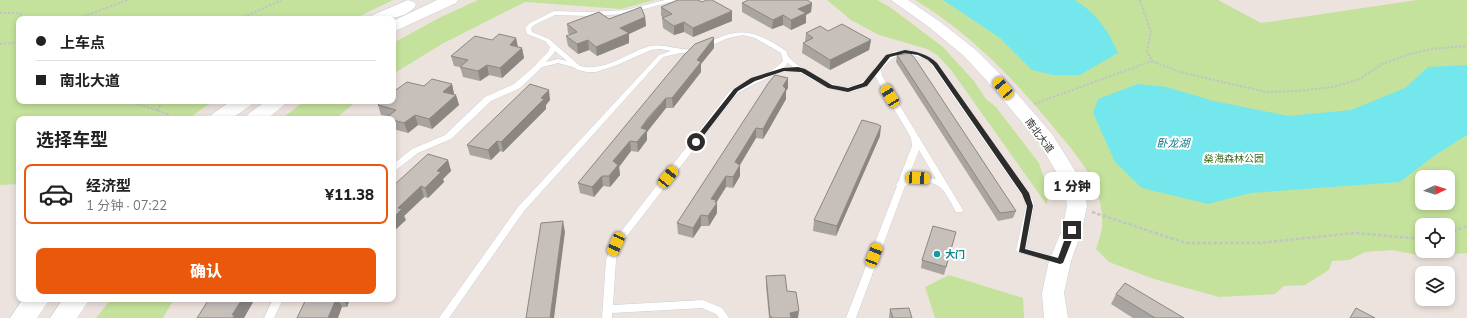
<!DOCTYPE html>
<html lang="zh">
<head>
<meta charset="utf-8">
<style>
	:root { --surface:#fff; --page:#f2f2f2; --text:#222; --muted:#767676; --line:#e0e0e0; --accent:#ea580c }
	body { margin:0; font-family:Mulish,"Noto Sans SC",sans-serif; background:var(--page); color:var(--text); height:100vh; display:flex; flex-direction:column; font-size:15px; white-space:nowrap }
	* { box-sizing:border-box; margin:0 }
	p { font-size:13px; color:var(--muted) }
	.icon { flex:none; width:22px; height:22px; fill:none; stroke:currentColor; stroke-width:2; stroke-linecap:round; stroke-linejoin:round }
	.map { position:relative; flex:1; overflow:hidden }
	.panel { position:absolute; left:16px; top:116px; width:380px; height:186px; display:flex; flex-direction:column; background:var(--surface); border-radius:8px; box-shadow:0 2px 6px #0003 }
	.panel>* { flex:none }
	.top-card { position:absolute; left:16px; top:16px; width:380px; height:88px; border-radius:8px; box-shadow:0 2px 6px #0003; display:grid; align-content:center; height:88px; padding:0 20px; background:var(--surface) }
	.needle { width:26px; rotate:86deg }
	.fabs { position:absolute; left:1415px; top:170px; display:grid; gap:8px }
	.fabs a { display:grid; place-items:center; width:40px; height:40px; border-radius:8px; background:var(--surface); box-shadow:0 2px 6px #0003; font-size:20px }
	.end { position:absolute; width:18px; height:18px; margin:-9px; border:5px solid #2c2c2c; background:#fff; box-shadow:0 0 0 2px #fff }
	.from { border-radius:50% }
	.bubble { position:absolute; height:28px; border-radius:8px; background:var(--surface); box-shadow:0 2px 6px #0003; font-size:13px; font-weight:800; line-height:28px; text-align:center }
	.car { position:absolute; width:12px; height:24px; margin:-12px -6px; border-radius:5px; box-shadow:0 0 3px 1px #0007; background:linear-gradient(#f5c518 24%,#345 0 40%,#f5c518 0 76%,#345 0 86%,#f5c518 0) }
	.top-card b { display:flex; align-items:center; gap:14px; height:38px; font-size:15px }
	.top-card b+b { border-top:1px solid var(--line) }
	.top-card i { width:10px; height:10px; background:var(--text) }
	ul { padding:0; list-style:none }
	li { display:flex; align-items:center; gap:12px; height:60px; margin:0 8px 6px; padding:0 12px; border:2px solid transparent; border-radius:8px }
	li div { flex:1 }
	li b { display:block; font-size:15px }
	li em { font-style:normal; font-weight:800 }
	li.active { border-color:var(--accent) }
	li>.icon { width:36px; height:36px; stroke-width:1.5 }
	h2 { padding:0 20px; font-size:18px; line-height:48px }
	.primary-button { display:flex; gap:8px; margin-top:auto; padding:8px 20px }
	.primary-button a { flex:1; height:46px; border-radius:8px; background:var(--accent); color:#fff; font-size:16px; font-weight:800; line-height:46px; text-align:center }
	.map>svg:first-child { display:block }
</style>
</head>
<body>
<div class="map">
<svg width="1467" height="318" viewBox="0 0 1467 318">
	<rect width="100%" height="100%" fill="#ede3de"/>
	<path fill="#c4e29c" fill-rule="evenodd" d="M0,0H393L354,19H19V101H213L188,119H19V184L0,185Z
		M478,0H654L621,9L525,2L442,44L393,74V43L441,17Z
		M827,0H877L890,7L943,47L974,81L986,99L996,107L1039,163L1048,190L1047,205L951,70L937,55L927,49L879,35L851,20Z
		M915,0H1218L1261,23L1417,0H1467V253L1423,256L1392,250L1365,252L1349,260L1332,261L1329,270L1305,285L1284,286L1275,294L1219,297L1154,279L1109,262L1096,249C1098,242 1101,235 1102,228C1103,215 1100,196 1094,184C1085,164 1069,146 1055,129C1014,79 971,34 915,0ZM1422,177H1448V203H1422ZM1422,225H1448V251H1422Z
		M305,101H357L335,119H281Z
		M949,275L1023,298L1024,318H935L925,287Z
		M111,299H174L163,318H96Z"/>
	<path fill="#74e7ec" d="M943,0H1075C1097,14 1108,30 1118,53L1080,75H1053L1032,70L1000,38Z
		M1467,65V135L1434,156L1400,182L1251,193L1208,204L1142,188L1115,162L1093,113L1098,99L1138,84L1166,87L1214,101L1288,116L1351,110L1405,88L1428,67Z"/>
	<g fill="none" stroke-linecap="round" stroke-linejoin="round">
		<g stroke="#c9d0d9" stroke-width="1">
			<path id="service" d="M665,0H675L674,1L626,14L589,16L555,15L534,25L531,28L532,32L549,39L580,66C605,72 625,54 647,47C663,42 677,51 693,49C701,47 710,41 718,38C747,26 761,35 786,51C787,52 787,55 788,56C793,65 830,84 839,86C853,90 870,79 875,67L882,60L895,51L910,50L932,58L1033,200L1034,206L1026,248L1063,259L1065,261L1063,263L1060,264L1018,252L1016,250L1026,206L1025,200L928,60C905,52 898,50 881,70L882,76L963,210L962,212H956C952,205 948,196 943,190C934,180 916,179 905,186L856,318H846L897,186L896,185L898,182L912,146L911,138L875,76C870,82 863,89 855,91C834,95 803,76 788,63C774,80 751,82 735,96L620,245L616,260L613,305L703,300L722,308L729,318H719L716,314L702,308L612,313V318H602L606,260L613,242L729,92C746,78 769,77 783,61L781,53L755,38L743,35L728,38L697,52L680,53L663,57L524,211L449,318H439L518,207L659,55L671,51L660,49L651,50L617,65L596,72H587L578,70L573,67L558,63L542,67L520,88L491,101L451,139L418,153L396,170L393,171V164L412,149L445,135L485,97L514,84L536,65L537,63L548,52L550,47L545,41L527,34L525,28L530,23L554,11L589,12L626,10ZM555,51L567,61L558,59L546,62L553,54ZM919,150L936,179L922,176L908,178Z
				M273,299H283L274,318H264Z"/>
		</g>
		<g stroke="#c9d0d9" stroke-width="1">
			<path id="tertiary" d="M891,0H908L939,21L976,50L1000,74L1052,134L1084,185L1087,206L1082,230L1071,261L1064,293L1068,318H1044L1042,293L1049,261L1062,230L1067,206L1064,185L1038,141L988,82L964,56L929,27Z"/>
		</g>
		<g stroke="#c9d0d9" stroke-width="1">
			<path id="secondary" d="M408,0L414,2L416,5C407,19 386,19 371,19L373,15Z
				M437,0H458L456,3L393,32V21Z
				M231,101H254L251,105L231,119H208L211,115Z
				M266,101H289L267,119H244L247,115Z
				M23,299H50L37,318H10Z
				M63,299H90L77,318H50Z"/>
		</g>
		<path stroke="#c4c4c4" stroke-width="2" stroke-dasharray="2.5 1.5" stroke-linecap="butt" d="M1140,0L1151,32L1147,51L1152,61L1180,72L1266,92L1298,91L1333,87L1360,79L1382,64L1410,54L1431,49L1467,46
			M0,13H20L24,19
			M76,19L128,0
			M240,19L281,0
			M0,44L19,42
			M128,101L168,114L169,119
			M1034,104L1152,61
			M157,111L163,101"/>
		<path stroke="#c4c4c4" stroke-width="2.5" stroke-dasharray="3.5 2" stroke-linecap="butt" d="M1092,212L1186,243H1258L1355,233L1422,239
			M1448,233L1467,226"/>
		<use href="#service" fill="#fff" fill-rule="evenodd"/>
		<use href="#tertiary" fill="#fff" fill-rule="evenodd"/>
		<use href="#secondary" fill="#fff" fill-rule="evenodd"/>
	</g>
	<path fill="#aaa4a0" d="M702,2L732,11V21L693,37L684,32L674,35L663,28L662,18H664L661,16V7Z
		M742,3H812L811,12L806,15V23L791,30L783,25L772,29L742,12Z
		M645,17L646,26L629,34V43L597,56L589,50L578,54L568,46L566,36L570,35L568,33L567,24L609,19Z
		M828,31L871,40L869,50L830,70L802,53L803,43L805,42L806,33Z
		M516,38L518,47L522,48L524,58L502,78L489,75L480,81L463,77L460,67L454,66L451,56L492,40Z
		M714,38V48L701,64V72L673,108H666L649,129L647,132V140L638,152L631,151L619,167L620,175L610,187L603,186L594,197L580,193L578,183Z
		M897,55L1016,211L1013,218L998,221L896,62Z
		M788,78V88L786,91V99L769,129L763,139L756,138L740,165V176L733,188L726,187L716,203H717V213L709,226H701L693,238L678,234L677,223Z
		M452,84L454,94V95H456L459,105L432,129L418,125L408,133L393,129V119H386V118L387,116L381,115L378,105Z
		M550,100L546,105V109L503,152L500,151L491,160L470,155L467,145Z
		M880,136L836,236L813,231L814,220Z
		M448,160L451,171L443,179L444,182L428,198L424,197L404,216L406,220L393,186Z
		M956,232L944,275L921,268L922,260Z
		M766,276L787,291L798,318H769L766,286Z
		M1116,294L1184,318H1133L1111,304Z
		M306,299H350L347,307H342Z
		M890,309L912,318H889V317Z"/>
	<path fill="#8b8682" d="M812,3L811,12L806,15V23L791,30V20L798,9Z
		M732,11V21L693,37V28Z
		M783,15V25L772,29L773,20Z
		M645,17L646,26L629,34V43L597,56L596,47L620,28Z
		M684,22V32L674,35V26Z
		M516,38L518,48L510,45Z
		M714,38V48L701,64V72L673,108L672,98L697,60Z
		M588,40L589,50L578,54L577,44Z
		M871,40L869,50L830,70V60Z
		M522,48L524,58L502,78L500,68Z
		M487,65L489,75L480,81L478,71Z
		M788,78V88L786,91V99L769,129L763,139V129L783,86Z
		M452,84L454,94L445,102L443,92Z
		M549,90L550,100L546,105V109L503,152L501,142L541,98Z
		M456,95L459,105L432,129L429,119Z
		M666,98V108L647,132V140L638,152L637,142L641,128Z
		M415,115L418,125L408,133L404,123Z
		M881,126L880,136L836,236L837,226Z
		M756,128V138L735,173V162Z
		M497,141L500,151L491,160L488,150Z
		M630,141L631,151L619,167L620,175L610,187L609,176L613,161Z
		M448,160L451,171L443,179L444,182L428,198L425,188L437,171Z
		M740,165V176L733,188V177Z
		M602,176L603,186L594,197L592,187Z
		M726,176V187L716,203H717V213L709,226L708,216L711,199Z
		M421,186L424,197L404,216L406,220L393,232V218L398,208Z
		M701,215V226L693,238V228Z
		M563,221L565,232L554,318H550Z
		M242,299H255L244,318H233L232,315Z
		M336,299H338L342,307L338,318H328Z
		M344,299H350L347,307Z
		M799,311L798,318H790V313Z"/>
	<path fill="#c6bfba" stroke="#8b8682" d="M678,0H698L702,2L707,0H712L732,11L693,28L684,22L674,26L662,18L672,14L661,7Z
		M748,0H807L812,3L798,9L806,13L791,20L783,15L773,20L742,3Z
		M641,7L645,17L620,28L629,33L596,47L588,40L577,44L566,36L577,32L567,24L599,12L609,19Z
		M842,24L871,40L830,60L803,43L813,38L806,33L820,26L828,31Z
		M499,34L516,38L510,45L522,48L500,68L487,65L478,71L460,67L468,60L451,56L475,36L492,40Z
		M713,37L714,38L697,60L701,62L672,98H666L648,118L641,128L647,130L637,142L630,141L613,161L618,165L609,176H602L592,187L578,183L684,55L695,44Z
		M910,53L916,60L1016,211L1000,213L897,55Z
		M775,75L788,78L783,86L786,89L769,118L763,129L756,128L735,162L740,165L733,177L726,176L711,199L716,200L715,202L717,203L708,216L701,215L693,228L677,223L769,82Z
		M432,79L452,84L443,92L456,95L429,119L415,115L404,123L393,120V119L386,118L396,110L378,105L382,101H393V92L407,82L424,86Z
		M530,84L549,90L541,98L544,99L501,142L497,141L488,150L467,145Z
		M862,120L877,124L881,126L837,226L814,220Z
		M428,154L448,160L437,171L441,172L425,188L421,186L398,208L402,209L393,218V186Z
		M563,221L550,318H526L541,223Z
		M933,226L956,232L946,267L922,260Z
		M785,275L787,291L796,292L799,311L790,313L791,318H772V317H770L766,276Z
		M1125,283L1184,318H1155L1116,294Z
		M209,299H242L232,315H235L233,318H197Z
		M306,299H336L328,318H297Z
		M909,308L912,318H893L890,309Z
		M1356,308L1375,318H1350Z"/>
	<path fill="#2c2c2c" d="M905,50C917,52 928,54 937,63L1029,193L1033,206L1025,249L1058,258L1068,230L1072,228H1075L1076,230L1063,263L1060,264L1019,252L1027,206L1022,194L933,65L928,60L918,55L905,53L890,57L867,86L848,92L828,88L801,72L784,71L755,81L738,91L698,143L692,142L734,89L751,78L783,68L798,67L805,69L832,85L848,88L863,83L886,55Z"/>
	<circle fill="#0f9aa8" stroke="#fff" stroke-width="1.5" cx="937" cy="254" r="4"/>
	<g text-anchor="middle" stroke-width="4" stroke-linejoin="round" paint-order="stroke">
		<g font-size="10" fill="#2c2c2c" stroke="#fff">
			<text transform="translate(1040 135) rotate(53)" y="4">南北大道</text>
		</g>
		<g font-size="10" fill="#3d681c" stroke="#fff">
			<text x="1234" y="162">燊海森林公园</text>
		</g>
		<g font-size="10" font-weight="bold" fill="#0d838f" stroke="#fff" text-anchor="start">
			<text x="945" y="258">大门</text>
		</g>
		<g font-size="11" font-style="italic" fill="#107e8d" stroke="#fff">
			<text x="1173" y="147">卧龙湖</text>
		</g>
	</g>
</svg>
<div class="fabs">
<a><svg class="needle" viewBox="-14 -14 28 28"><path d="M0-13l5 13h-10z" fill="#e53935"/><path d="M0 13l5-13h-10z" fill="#767676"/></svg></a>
<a><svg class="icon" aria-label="locate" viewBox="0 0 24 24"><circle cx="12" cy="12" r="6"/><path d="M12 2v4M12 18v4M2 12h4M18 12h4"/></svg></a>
<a><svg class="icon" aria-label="layers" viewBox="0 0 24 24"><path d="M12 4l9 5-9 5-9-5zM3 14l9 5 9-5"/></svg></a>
</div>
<i class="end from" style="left:696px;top:142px"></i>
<i class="end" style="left:1072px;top:230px"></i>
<div class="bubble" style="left:1044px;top:172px;width:56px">1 分钟</div>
<i class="car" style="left:1003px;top:88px;rotate:320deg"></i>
<i class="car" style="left:890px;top:96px;rotate:329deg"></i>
<i class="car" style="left:668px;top:177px;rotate:38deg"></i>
<i class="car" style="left:918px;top:178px;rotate:93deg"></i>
<i class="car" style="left:616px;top:244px;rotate:204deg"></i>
<i class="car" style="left:874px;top:255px;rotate:21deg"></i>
<div class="top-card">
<b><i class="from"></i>上车点</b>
<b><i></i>南北大道</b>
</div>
<section class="panel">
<h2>选择车型</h2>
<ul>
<li class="active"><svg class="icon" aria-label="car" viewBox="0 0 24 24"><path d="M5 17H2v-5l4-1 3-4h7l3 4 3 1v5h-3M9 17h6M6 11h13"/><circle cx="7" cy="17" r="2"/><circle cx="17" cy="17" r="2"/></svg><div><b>经济型</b><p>1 分钟 · 07:22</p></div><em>¥11.38</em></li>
</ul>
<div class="primary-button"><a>确认</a></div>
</section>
</div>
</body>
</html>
